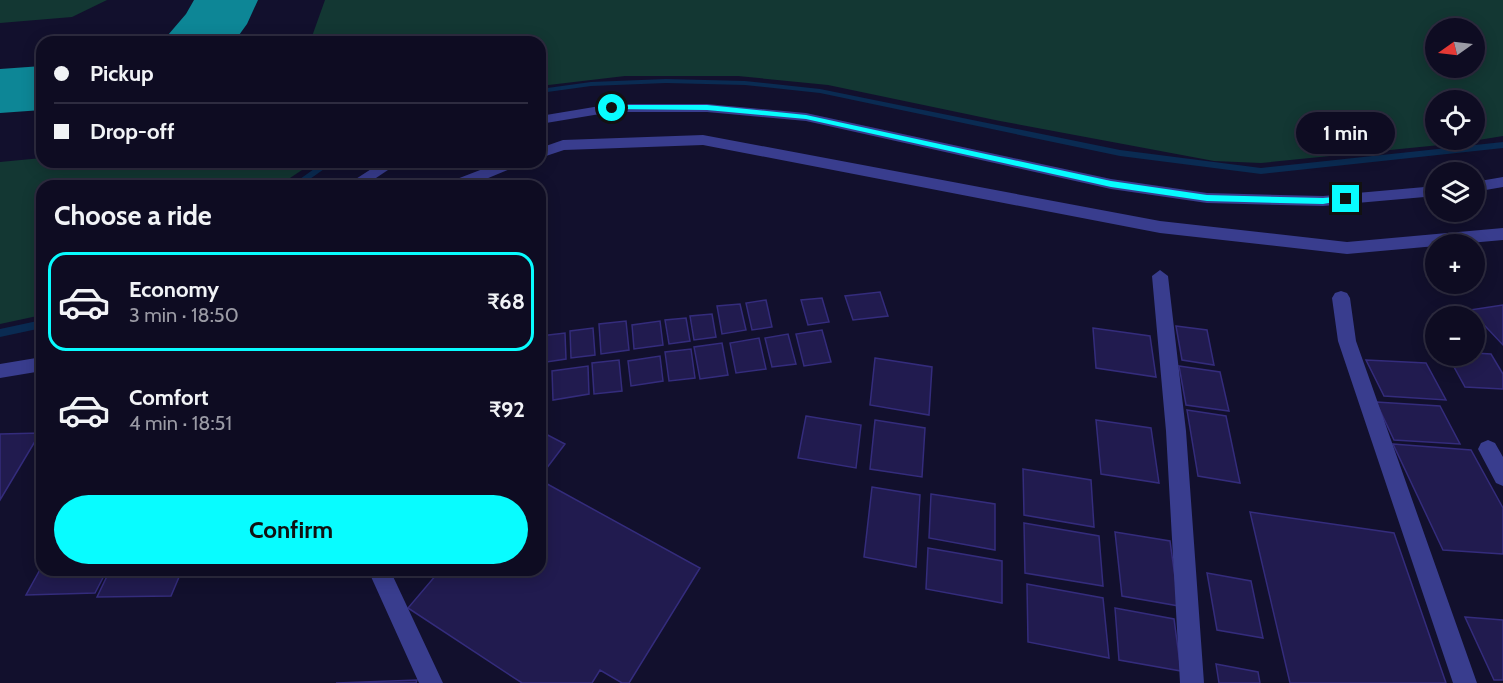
<!DOCTYPE html>
<html lang="en">
<head>
<meta charset="utf-8">
<style>
	:root { --surface:#0e0c22; --page:#17152a; --text:#f1f3f6; --muted:#9b9ba5; --line:#2e2c40; --accent:#08fcff }
	body { margin:0; font-family:Cabin,sans-serif; background:var(--page); color:var(--text); height:100vh; display:flex; flex-direction:column; font-size:22px; white-space:nowrap }
	* { box-sizing:border-box; margin:0 }
	p { font-size:20px; color:var(--muted) }
	.icon { flex:none; width:33px; height:33px; fill:none; stroke:currentColor; stroke-width:2; stroke-linecap:round; stroke-linejoin:round }
	.map { position:relative; flex:1; overflow:hidden }
	.side { position:absolute; left:36px; top:180px; width:510px; height:396px; display:flex; flex-direction:column; background:var(--surface); border-radius:18px; box-shadow:0 3px 15px #0003,0 0 0 2px var(--line) }
	.side>* { flex:none }
	.guide { position:absolute; left:36px; top:36px; width:510px; height:132px; border-radius:18px; box-shadow:0 3px 15px #0003,0 0 0 2px var(--line); display:grid; align-content:center; height:132px; padding:0 18px; background:var(--surface) }
	.needle { width:39px; rotate:256deg }
	.controls { position:absolute; left:1425px; top:18px; display:grid; gap:12px }
	.controls a { display:grid; place-items:center; width:60px; height:60px; border-radius:50%; background:var(--surface); box-shadow:0 3px 15px #0003,0 0 0 2px var(--line); font-size:30px }
	.end { position:absolute; width:27px; height:27px; margin:-14px; border:8px solid #08fcff; background:#111; box-shadow:0 0 0 3px #111 }
	.from { border-radius:50% }
	.bubble { position:absolute; height:42px; border-radius:21px; background:var(--surface); box-shadow:0 3px 15px #0003,0 0 0 2px var(--line); font-size:20px; font-weight:800; line-height:42px; text-align:center }
	.guide b { display:flex; align-items:center; gap:21px; height:57px; font-size:22px }
	.guide b+b { border-top:2px solid var(--line) }
	.guide i { width:15px; height:15px; background:var(--text) }
	ul { padding:0; list-style:none }
	li { display:flex; align-items:center; gap:18px; height:99px; margin:0 12px 9px; padding:0 6px; border:3px solid transparent; border-radius:18px }
	li div { flex:1 }
	li b { display:block; font-size:22px }
	li em { font-style:normal; font-weight:800 }
	li.on { border-color:var(--accent) }
	li>.icon { width:54px; height:54px; stroke-width:1.5 }
	h2 { padding:0 18px; font-size:27px; line-height:72px }
	.action { display:flex; gap:12px; margin-top:auto; padding:12px 18px }
	.action a { flex:1; height:69px; border-radius:36px; background:var(--accent); color:#111; font-size:24px; font-weight:800; line-height:69px; text-align:center }
	.map>svg:first-child { display:block }
</style>
</head>
<body>
<div class="map">
<svg width="1503" height="683" viewBox="0 0 1503 683">
	<rect width="100%" height="100%" fill="#12102d"/>
	<path fill="#133733" fill-rule="evenodd" d="M0,0H107L72,17L0,23Z
		M325,0H1503V136L1460,143L1261,163L1214,161L1000,121L828,85L738,76H625L540,86V42H310ZM1436,28H1474V68H1436ZM1436,100H1474V140H1436Z
		M42,158V162H314L278,186H42V315L0,324V162Z"/>
	<g fill="none" stroke-linecap="round" stroke-linejoin="round">
		<path fill="#0a2b52" fill-rule="evenodd" d="M666,79L745,81L820,89L1120,150L1261,168L1503,142V148L1261,174L1120,156L820,93L745,85L666,83L591,86L540,93V89L591,82Z
			M324,162H334L300,186H290Z
			M42,320V328L0,337V329Z"/>
		<path fill="#0d8696" fill-rule="evenodd" d="M194,0H258L247,24L234,42H162L186,14Z
			M42,66V110L0,113V69Z"/>
	</g>
	<path fill="#211b4f" stroke="#342c7c" stroke-width="1.5" d="M880,292L888,316L853,320L845,296Z
		M822,298L829,322L808,325L801,300Z
		M766,300L772,327L752,330L746,303Z
		M740,304L746,330L722,334L717,306Z
		M1503,305V345L1470,310Z
		M712,314L716,337L694,340L690,316Z
		M686,318L690,341L669,344L665,320Z
		M626,321L629,350L601,354L599,324Z
		M660,321L663,345L634,349L632,325Z
		M1176,326L1207,330L1214,365L1182,360Z
		M593,328L595,355L571,358L570,331Z
		M1093,328L1150,336L1156,377L1096,368Z
		M822,330L831,362L804,366L796,334Z
		M565,333L566,359L540,363V336Z
		M788,334L796,364L772,367L765,338Z
		M759,338L766,369L736,373L730,343Z
		M722,343L728,375L700,379L694,347Z
		M691,349L695,378L669,381L665,352Z
		M1474,353L1491,354L1503,374V389L1465,387L1448,356H1474Z
		M660,356L663,381L631,386L628,361Z
		M875,358L932,367L929,415L870,405Z
		M619,360L622,391L594,394L592,363Z
		M1366,360L1426,363L1446,400L1384,396Z
		M588,366L589,394L553,400L552,371Z
		M1179,366L1220,372L1229,411L1186,405Z
		M546,371L547,399L540,400V372Z
		M1376,402L1440,406L1460,444L1394,440Z
		M1187,410L1226,416L1240,483L1198,476Z
		M806,416L861,425L856,468L798,458Z
		M875,420L925,428L922,477L870,469Z
		M1096,420L1151,428L1159,483L1101,474Z
		M540,431L565,444L540,477Z
		M40,433L0,500V434Z
		M1393,444L1471,450L1503,508V554L1443,550Z
		M1023,469L1091,480L1094,527L1024,515Z
		M540,480L700,568L629,683H622L600,670L592,683H522L408,608L437,574L431,570H540Z
		M872,487L920,495L916,567L864,557Z
		M931,494L995,504V550L929,538Z
		M1250,512L1394,533L1446,683H1290Z
		M1024,523L1099,536L1103,586L1025,573Z
		M1115,532L1170,541L1179,606L1122,596Z
		M928,548L1002,561V603L926,589Z
		M42,566V570H107L95,593L26,595Z
		M110,570H182L171,596L97,597Z
		M1207,573L1251,581L1263,638L1217,630Z
		M1027,584L1103,598L1109,658L1028,642Z
		M1115,608L1174,619L1181,671L1119,660Z
		M1465,617L1503,620V680H1494Z
		M1216,664L1258,672L1260,683H1219Z
		M417,680L416,683H336Z"/>
	<g fill="none" stroke-linecap="round" stroke-linejoin="round">
		<path fill="#393d8e" fill-rule="evenodd" d="M612,104H707L806,113L1111,179L1207,193L1323,196L1436,186V196L1323,206L1207,203L1111,189L806,121L707,112H612L540,124V116Z
			M703,135L1160,221L1347,242L1503,228V240L1347,254L1160,233L703,145L564,150L540,158V148L563,140Z
			M382,162H400L364,186H345Z
			M501,162H522L520,165L469,186H446L449,182Z
			M1503,177V187L1474,192V182Z
			M1160,270L1168,276L1186,431L1204,683H1180L1166,431L1152,276Z
			M1341,291L1347,293L1350,298L1356,341L1477,683H1453L1338,341L1332,298L1335,293Z
			M42,357V371L0,378V364Z
			M1488,440L1495,443L1503,457V486L1496,483L1478,449L1481,443Z
			M368,570H390L443,683H419Z"/>
	</g>
	<path fill="#08fcff" d="M612,105H707L806,115L1111,181L1207,195L1323,198L1346,196L1350,199L1323,204L1207,201L1111,187L806,119L707,110L610,109Z"/>
</svg>
<div class="controls">
<a><svg class="needle" viewBox="-14 -14 28 28"><path d="M0-13l5 13h-10z" fill="#e53935"/><path d="M0 13l5-13h-10z" fill="#9b9ba5"/></svg></a>
<a><svg class="icon" aria-label="locate" viewBox="0 0 24 24"><circle cx="12" cy="12" r="6"/><path d="M12 2v4M12 18v4M2 12h4M18 12h4"/></svg></a>
<a><svg class="icon" aria-label="layers" viewBox="0 0 24 24"><path d="M12 4l9 5-9 5-9-5zM3 14l9 5 9-5"/></svg></a>
<a>+</a>
<a>−</a>
</div>
<i class="end from" style="left:612px;top:108px"></i>
<i class="end" style="left:1346px;top:199px"></i>
<div class="bubble" style="left:1296px;top:112px;width:99px">1 min</div>
<div class="guide">
<b><i class="from"></i>Pickup</b>
<b><i></i>Drop-off</b>
</div>
<section class="side">
<h2>Choose a ride</h2>
<ul>
<li class="on"><svg class="icon" aria-label="car" viewBox="0 0 24 24"><path d="M5 17H2v-5l4-1 3-4h7l3 4 3 1v5h-3M9 17h6M6 11h13"/><circle cx="7" cy="17" r="2"/><circle cx="17" cy="17" r="2"/></svg><div><b>Economy</b><p>3 min · 18:50</p></div><em>₹68</em></li>
<li><svg class="icon" aria-label="car" viewBox="0 0 24 24"><path d="M5 17H2v-5l4-1 3-4h7l3 4 3 1v5h-3M9 17h6M6 11h13"/><circle cx="7" cy="17" r="2"/><circle cx="17" cy="17" r="2"/></svg><div><b>Comfort</b><p>4 min · 18:51</p></div><em>₹92</em></li>
</ul>
<div class="action"><a>Confirm</a></div>
</section>
</div>
</body>
</html>
